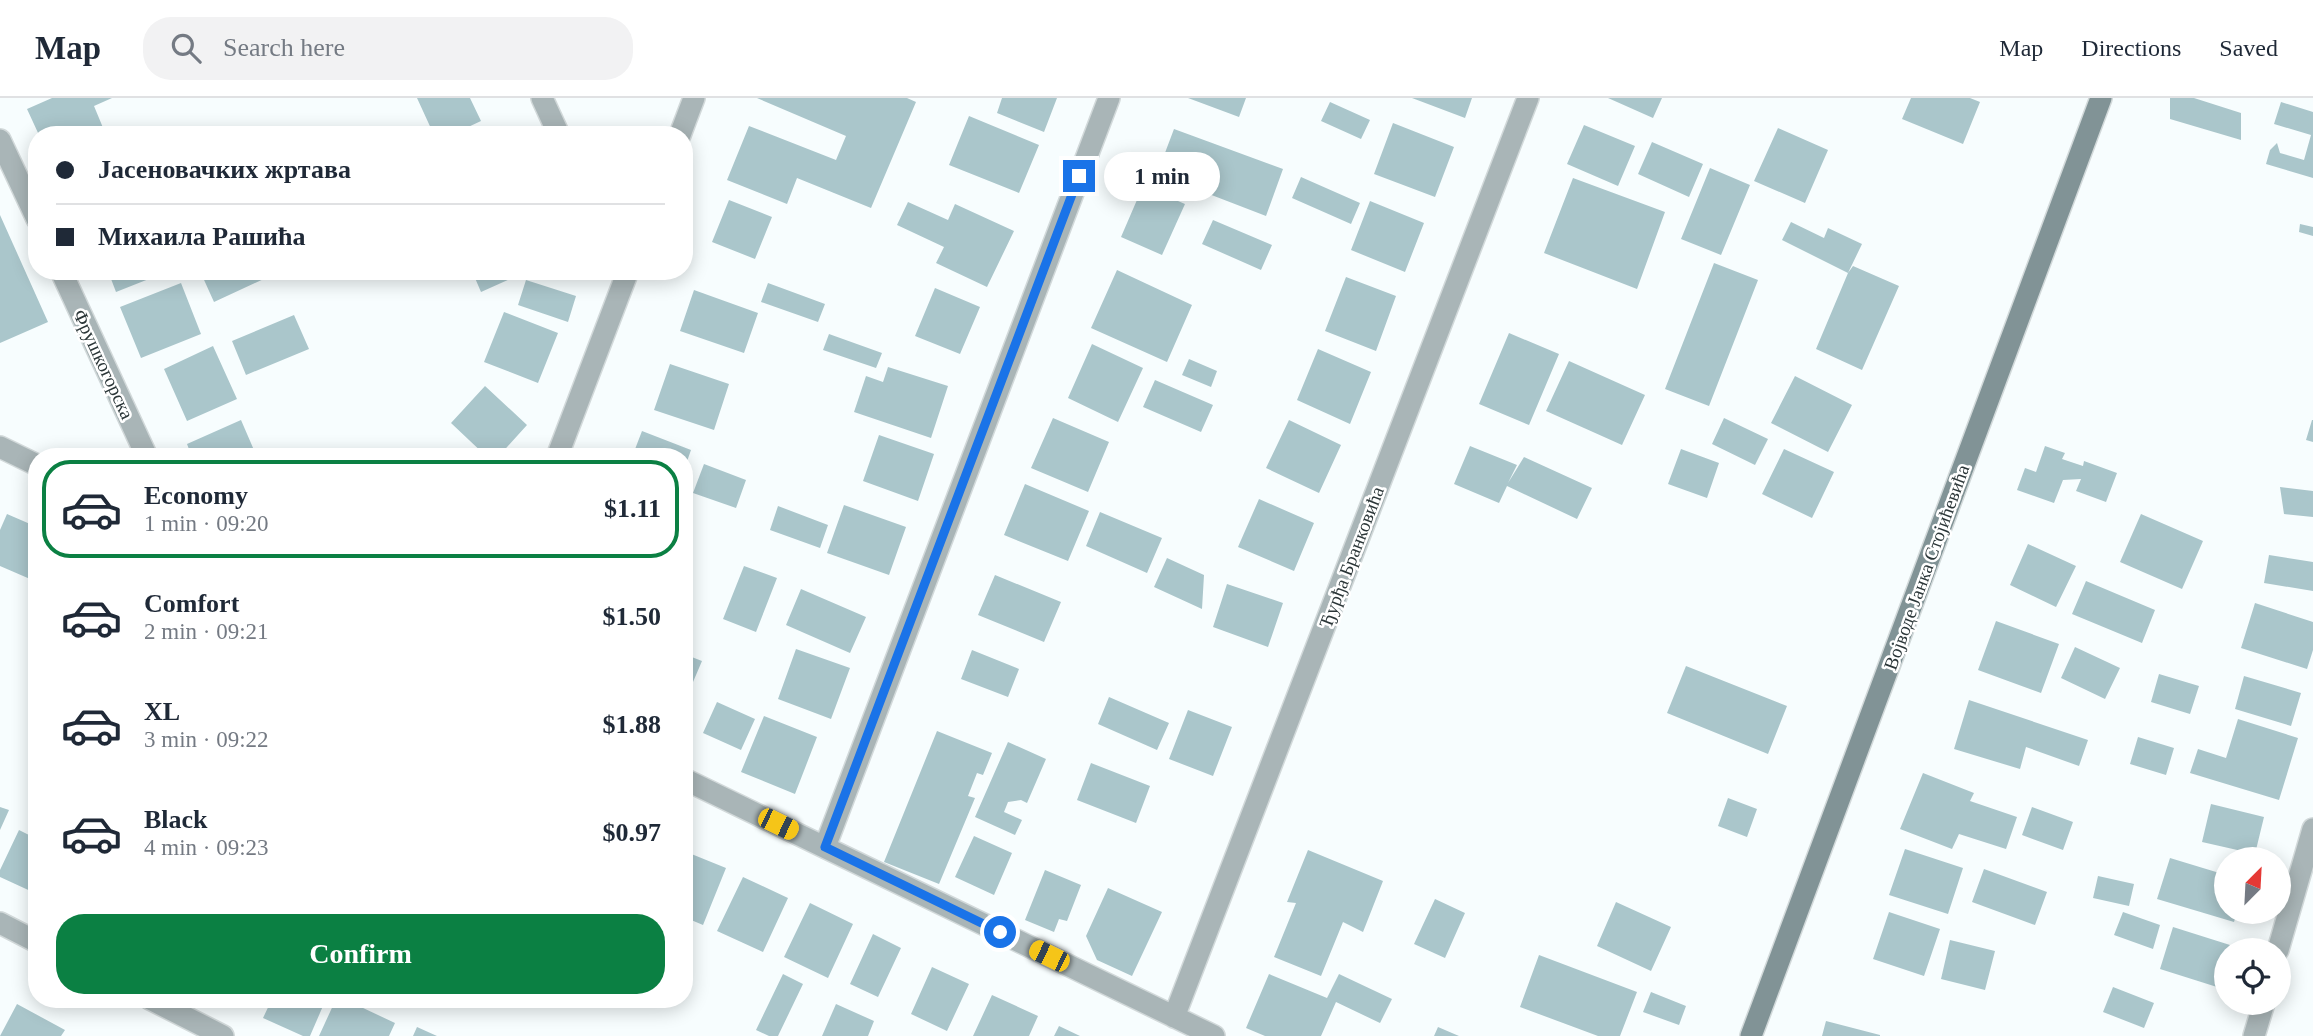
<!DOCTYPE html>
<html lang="en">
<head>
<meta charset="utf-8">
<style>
	:root { --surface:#fff; --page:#f2f2f3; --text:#1f2937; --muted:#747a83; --line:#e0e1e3; --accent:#0b8043 }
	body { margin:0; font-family:Georgia,serif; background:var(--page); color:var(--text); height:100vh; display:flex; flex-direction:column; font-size:26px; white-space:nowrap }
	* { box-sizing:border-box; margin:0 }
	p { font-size:23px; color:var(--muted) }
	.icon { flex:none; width:38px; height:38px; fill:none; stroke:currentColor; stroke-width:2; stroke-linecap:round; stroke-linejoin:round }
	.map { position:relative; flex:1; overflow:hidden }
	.details { position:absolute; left:28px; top:350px; width:665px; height:560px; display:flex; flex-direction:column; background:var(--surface); border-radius:28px; box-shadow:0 4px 18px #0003 }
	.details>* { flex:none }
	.top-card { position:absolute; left:28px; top:28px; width:665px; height:154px; border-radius:28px; box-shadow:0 4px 18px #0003; display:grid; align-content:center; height:154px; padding:0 28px; background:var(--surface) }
	.needle { width:46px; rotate:24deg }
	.tools { position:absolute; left:2214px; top:749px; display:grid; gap:14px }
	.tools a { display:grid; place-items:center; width:77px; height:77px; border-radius:50%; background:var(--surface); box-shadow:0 4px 18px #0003; font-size:35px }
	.end { position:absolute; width:32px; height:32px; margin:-16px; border:9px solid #1a73e8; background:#fff; box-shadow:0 0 0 4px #fff }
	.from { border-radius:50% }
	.bubble { position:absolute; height:49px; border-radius:24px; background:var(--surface); box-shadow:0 4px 18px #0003; font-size:23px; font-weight:600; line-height:49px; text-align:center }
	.car { position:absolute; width:21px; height:42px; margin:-21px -10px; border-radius:9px; box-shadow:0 0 5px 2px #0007; background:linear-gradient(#f5c518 24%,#345 0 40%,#f5c518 0 76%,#345 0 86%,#f5c518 0) }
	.top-card b { display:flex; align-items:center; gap:24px; height:66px; font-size:26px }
	.top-card b+b { border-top:2px solid var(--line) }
	.top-card i { width:18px; height:18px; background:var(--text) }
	ul { padding:12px 0 0; list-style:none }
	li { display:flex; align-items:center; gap:21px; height:98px; margin:0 14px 10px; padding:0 14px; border:4px solid transparent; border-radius:28px }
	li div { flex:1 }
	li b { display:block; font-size:26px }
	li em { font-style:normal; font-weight:600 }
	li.current { border-color:var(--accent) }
	li>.icon { width:63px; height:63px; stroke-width:1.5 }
	.primary-button { display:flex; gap:14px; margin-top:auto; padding:14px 28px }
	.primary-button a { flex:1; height:80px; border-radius:28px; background:var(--accent); color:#fff; font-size:28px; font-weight:600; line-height:80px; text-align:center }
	header { display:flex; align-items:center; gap:42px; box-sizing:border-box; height:98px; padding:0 35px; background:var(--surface); border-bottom:2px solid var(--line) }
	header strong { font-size:33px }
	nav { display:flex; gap:38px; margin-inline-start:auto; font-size:24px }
	.search { width:490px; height:63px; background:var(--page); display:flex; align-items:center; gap:18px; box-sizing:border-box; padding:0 24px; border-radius:28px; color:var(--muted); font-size:26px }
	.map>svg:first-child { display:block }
</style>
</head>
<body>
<header>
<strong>Map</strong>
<div class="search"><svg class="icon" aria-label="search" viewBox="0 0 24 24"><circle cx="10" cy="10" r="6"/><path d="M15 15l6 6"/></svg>Search here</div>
<nav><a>Map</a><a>Directions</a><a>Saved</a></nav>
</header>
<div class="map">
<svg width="2313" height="938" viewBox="0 0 2313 938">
	<rect width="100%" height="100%" fill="#f7fdfe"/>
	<path fill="#aac6cb" d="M52,0H112L94,8L106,37H39L27,11Z
		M417,0H470L481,23L451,37H434Z
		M757,0H907L916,4L871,110L797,80L787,106L727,82L749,28L836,62L846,38Z
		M1002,0H1057L1044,34L997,15Z
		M1188,0H1246L1239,19Z
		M1412,0H1472L1465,20Z
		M1608,0H1662L1653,20Z
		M1911,0H1970L1980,4L1963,46L1902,21Z
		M2170,0H2194L2241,15V42L2170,21Z
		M1330,4L1370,22L1361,41L1321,23Z
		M2281,4L2313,14V80L2266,66L2270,52L2277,45L2280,55L2304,62L2311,37L2274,26Z
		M969,18L1039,47L1019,95L949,67Z
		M1393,25L1454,49L1435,99L1374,76Z
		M1584,27L1635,48L1618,88L1567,66Z
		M1778,30L1828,52L1805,105L1754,83Z
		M1174,31L1283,71L1266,118L1157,76Z
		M1652,44L1703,66L1689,99L1638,76Z
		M1710,70L1750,87L1721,157L1681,141Z
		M1301,79L1360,105L1351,126L1292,100Z
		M1573,80L1665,114L1637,191L1544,155Z
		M1143,88L1185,106L1162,157L1121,139Z
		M729,102L772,119L755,161L712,144Z
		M1370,103L1424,125L1405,174L1351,152Z
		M908,104L948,122L955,106L1014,133L987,189L936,165L944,149L897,127Z
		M0,117L48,224L0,245Z
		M1213,122L1272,147L1261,172L1202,146Z
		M1791,124L1824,140L1828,130L1862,146L1848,175L1853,168L1899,188L1862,272L1816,251L1848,175L1782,142Z
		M2300,126L2313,129V138L2299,134Z
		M1714,165L1758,182L1709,308L1665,291Z
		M1117,172L1192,207L1167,264L1091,230Z
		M108,173H169L116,194Z
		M200,173H281L214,204Z
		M472,173H528L481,194Z
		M1346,179L1396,198L1376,253L1325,233Z
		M526,182L576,198L568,224L518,207Z
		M181,185L201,236L141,260L120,209Z
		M768,185L825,206L818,224L761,204Z
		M935,190L980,209L960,256L915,238Z
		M694,192L758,215L744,255L680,233Z
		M504,214L558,235L538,285L484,264Z
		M294,217L309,251L246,277L232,243Z
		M1509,235L1559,256L1529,327L1479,306Z
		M829,236L882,255L876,270L823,252Z
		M1092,246L1143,270L1118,324L1068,300Z
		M213,248L237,301L187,323L164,271Z
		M1318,251L1371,274L1350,326L1297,302Z
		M1189,261L1217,273L1211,289L1182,277Z
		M1569,263L1645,297L1622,347L1546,313Z
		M670,266L729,286L714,332L654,312Z
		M888,269L948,288L931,340L854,314L866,278L883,284Z
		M1795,278L1852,307L1828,354L1771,325Z
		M1155,282L1213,307L1201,334L1143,309Z
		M485,288L527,327L498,359H487L451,325Z
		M1053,320L1109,344L1088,394L1031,370Z
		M1724,320L1768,341L1755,367L1712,346Z
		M241,322L257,359H192L187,346Z
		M1289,322L1341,347L1319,395L1266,370Z
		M2312,322H2313V344L2306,342Z
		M642,333L691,352L685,369L684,359H632Z
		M879,337L934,356L918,403L863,383Z
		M1470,348L1517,367L1508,385L1524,359L1592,390L1577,421L1507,388L1499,405L1454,386Z
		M2045,348L2065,355L2062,361L2083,368L2084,363L2117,375L2106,404L2076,393L2081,381L2063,382L2054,405L2017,392L2025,370L2036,374Z
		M1681,351L1719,365L1707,400L1668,386Z
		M1784,351L1834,374L1812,420L1762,396Z
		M704,366L746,382L736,410L693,395Z
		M1025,386L1089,413L1068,463L1004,437Z
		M2280,389L2313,393V419L2284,416Z
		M1259,401L1314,425L1294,473L1238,449Z
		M844,407L906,429L889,477L827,455Z
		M778,408L828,427L820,450L770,432Z
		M1100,414L1162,440L1147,475L1086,448Z
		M7,416L37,429V484L0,468V432Z
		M2141,416L2203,443L2182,491L2120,464Z
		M2028,446L2076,468L2056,509L2010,487Z
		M2269,457L2313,464V493L2264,485Z
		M1167,460L1204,477L1202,511L1154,489Z
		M744,468L777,480L756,534L723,521Z
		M995,477L1061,504L1044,544L978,517Z
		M2086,483L2155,512L2142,545L2072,516Z
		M1227,486L1283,505L1268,549L1213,529Z
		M801,491L866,519L850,555L786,527Z
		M2255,505L2313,524V552L2307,571L2241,550Z
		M1996,523L2059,546L2041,595L1978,572Z
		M2075,549L2120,570L2105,601L2061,580Z
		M796,551L850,570L831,621L778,601Z
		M972,552L1019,571L1008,599L961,581Z
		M684,556L702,563L684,605Z
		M1686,568L1787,608L1768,656L1667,615Z
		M2159,576L2199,588L2190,616L2151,604Z
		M2244,578L2301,595L2291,628L2235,611Z
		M1109,599L1169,625L1157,652L1098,626Z
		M1969,602L2088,642L2079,668L2026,649L2020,671L1954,651Z
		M717,604L755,621L741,652L703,635Z
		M1188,612L1232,629L1213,678L1169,661Z
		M764,618L817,639L795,696L741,674Z
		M2238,621L2298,640L2279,702L2190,675L2198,651L2226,660Z
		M937,633L992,655L983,677L977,675L968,698L975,700L939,786L884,764Z
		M2138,639L2174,650L2166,677L2130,666Z
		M1008,644L1046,661L1027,705L1021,702L1008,704L1004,714L1022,722L1015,737L975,719Z
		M1091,665L1150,688L1136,725L1077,702Z
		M1923,675L1974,695L1970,703L2017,719L2006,751L1959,736L1952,751L1900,731Z
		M1728,700L1757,711L1747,739L1718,728Z
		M2211,706L2264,719L2255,756L2202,744Z
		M0,709L9,712L0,732Z
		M2032,709L2073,724L2063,752L2022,737Z
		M19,732L37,741V796L0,779V772Z
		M974,738L1012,755L994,797L955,779Z
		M1905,751L1963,770L1948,816L1889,797Z
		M1308,752L1383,783L1363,834L1343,824L1321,878L1274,859L1296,805L1287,804Z
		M684,753L726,770L703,827L684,819Z
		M2170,760L2226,777V814H2237L2234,824L2157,801Z
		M1984,771L2047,794L2035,827L1972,804Z
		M1045,772L1081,787L1067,823L1059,821L1054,834L1025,822Z
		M2098,778L2134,786L2129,808L2093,800Z
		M743,779L788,800L763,854L717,833Z
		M1108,790L1162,814L1132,878L1097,862L1086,838Z
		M1435,801L1465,815L1445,860L1414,846Z
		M1616,804L1671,829L1651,873L1597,848Z
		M810,805L853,826L828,880L784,859Z
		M1889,814L1940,831L1924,878L1873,861Z
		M2123,814L2160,827L2153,851L2114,837Z
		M2173,829L2230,847L2228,852H2226V860L2217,889L2160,871Z
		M873,836L901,850L878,899L850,886Z
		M1950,842L1995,853L1985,892L1941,881Z
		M1539,857L1637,894L1620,938H1598L1520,909Z
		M932,869L969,886L947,933L911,916Z
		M783,876L803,886L778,938H769L756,932Z
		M1269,876L1327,900L1339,876L1392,901L1380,925L1336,904L1321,938H1265L1246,930Z
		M2113,889L2154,905L2144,930L2103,914Z
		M1651,894L1686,908L1679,927L1643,914Z
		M992,897L1038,918L1029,938H973Z
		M225,901H242L239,908Z
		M272,901H326L310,938H303L263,920Z
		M336,901H344L395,925L389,938H319Z
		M17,906L65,932L61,938H0Z
		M836,906L874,923L868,938H822Z
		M1826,923L1880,937V938H1822Z
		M1059,928L1080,938H1054Z
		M417,929L437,938H413Z
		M1438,929L1459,938H1434Z"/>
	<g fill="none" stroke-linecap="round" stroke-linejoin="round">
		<g stroke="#d2d9da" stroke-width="24">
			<path id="street" d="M542,0L559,37
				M680,37L694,0
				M0,42L37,121
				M61,173L147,359
				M0,349L37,367
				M557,359L628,173
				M684,681L1214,938
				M825,749L1109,0
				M0,825L37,844
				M2278,852L2313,731
				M150,901L223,938
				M1174,919L1528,0
				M2254,938L2264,905"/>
		</g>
		<g stroke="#d2d9da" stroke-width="24">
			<path id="secondary" d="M1751,938L2101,0"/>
		</g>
		<use href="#street" stroke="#a9b5b7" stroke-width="21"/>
		<use href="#secondary" stroke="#819396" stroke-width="21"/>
	</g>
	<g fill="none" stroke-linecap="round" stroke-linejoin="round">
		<path stroke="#1a73e8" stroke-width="9" d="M1000,834L825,749L1079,78"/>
	</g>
	<g text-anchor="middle" stroke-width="5" stroke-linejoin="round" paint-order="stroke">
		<g font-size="19" fill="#2b3638" stroke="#fff">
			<text transform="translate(104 266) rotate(65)" y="7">Фрушкогорска</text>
			<text transform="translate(1351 459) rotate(-69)" y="7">Ђурђа Бранковића</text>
			<text transform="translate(1926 469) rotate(-70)" y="7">Војводе Јанка Стојићевића</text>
		</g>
	</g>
</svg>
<div class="tools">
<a><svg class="needle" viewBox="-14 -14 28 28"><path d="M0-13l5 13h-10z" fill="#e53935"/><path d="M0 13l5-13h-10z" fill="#747a83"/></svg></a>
<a><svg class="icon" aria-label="locate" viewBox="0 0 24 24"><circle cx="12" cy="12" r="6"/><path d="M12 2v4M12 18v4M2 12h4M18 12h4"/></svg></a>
</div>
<i class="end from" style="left:1000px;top:834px"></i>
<i class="end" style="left:1079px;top:78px"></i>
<div class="bubble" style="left:1104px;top:54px;width:116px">1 min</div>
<i class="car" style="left:778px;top:726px;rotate:116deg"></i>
<i class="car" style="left:1049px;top:858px;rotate:296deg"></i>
<div class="top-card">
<b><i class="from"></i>Јасеновачких жртава</b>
<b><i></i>Михаила Рашића</b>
</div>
<section class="details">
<ul>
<li class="current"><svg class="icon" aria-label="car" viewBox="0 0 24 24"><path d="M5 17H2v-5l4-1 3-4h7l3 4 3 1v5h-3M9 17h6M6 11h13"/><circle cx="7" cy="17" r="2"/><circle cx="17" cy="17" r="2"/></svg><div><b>Economy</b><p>1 min · 09:20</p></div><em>$1.11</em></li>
<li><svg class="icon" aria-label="car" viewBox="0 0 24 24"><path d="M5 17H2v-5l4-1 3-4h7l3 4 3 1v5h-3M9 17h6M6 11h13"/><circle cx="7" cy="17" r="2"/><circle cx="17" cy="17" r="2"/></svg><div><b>Comfort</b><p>2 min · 09:21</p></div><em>$1.50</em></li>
<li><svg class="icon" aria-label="car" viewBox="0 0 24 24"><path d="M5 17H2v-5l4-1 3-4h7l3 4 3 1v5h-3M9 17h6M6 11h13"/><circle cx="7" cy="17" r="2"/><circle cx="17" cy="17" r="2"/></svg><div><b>XL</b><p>3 min · 09:22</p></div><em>$1.88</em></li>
<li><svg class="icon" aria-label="car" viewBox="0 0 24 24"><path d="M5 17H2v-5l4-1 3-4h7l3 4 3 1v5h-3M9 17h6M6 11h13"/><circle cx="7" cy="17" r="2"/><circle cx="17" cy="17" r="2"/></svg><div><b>Black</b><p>4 min · 09:23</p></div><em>$0.97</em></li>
</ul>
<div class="primary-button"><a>Confirm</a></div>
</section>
</div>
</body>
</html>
